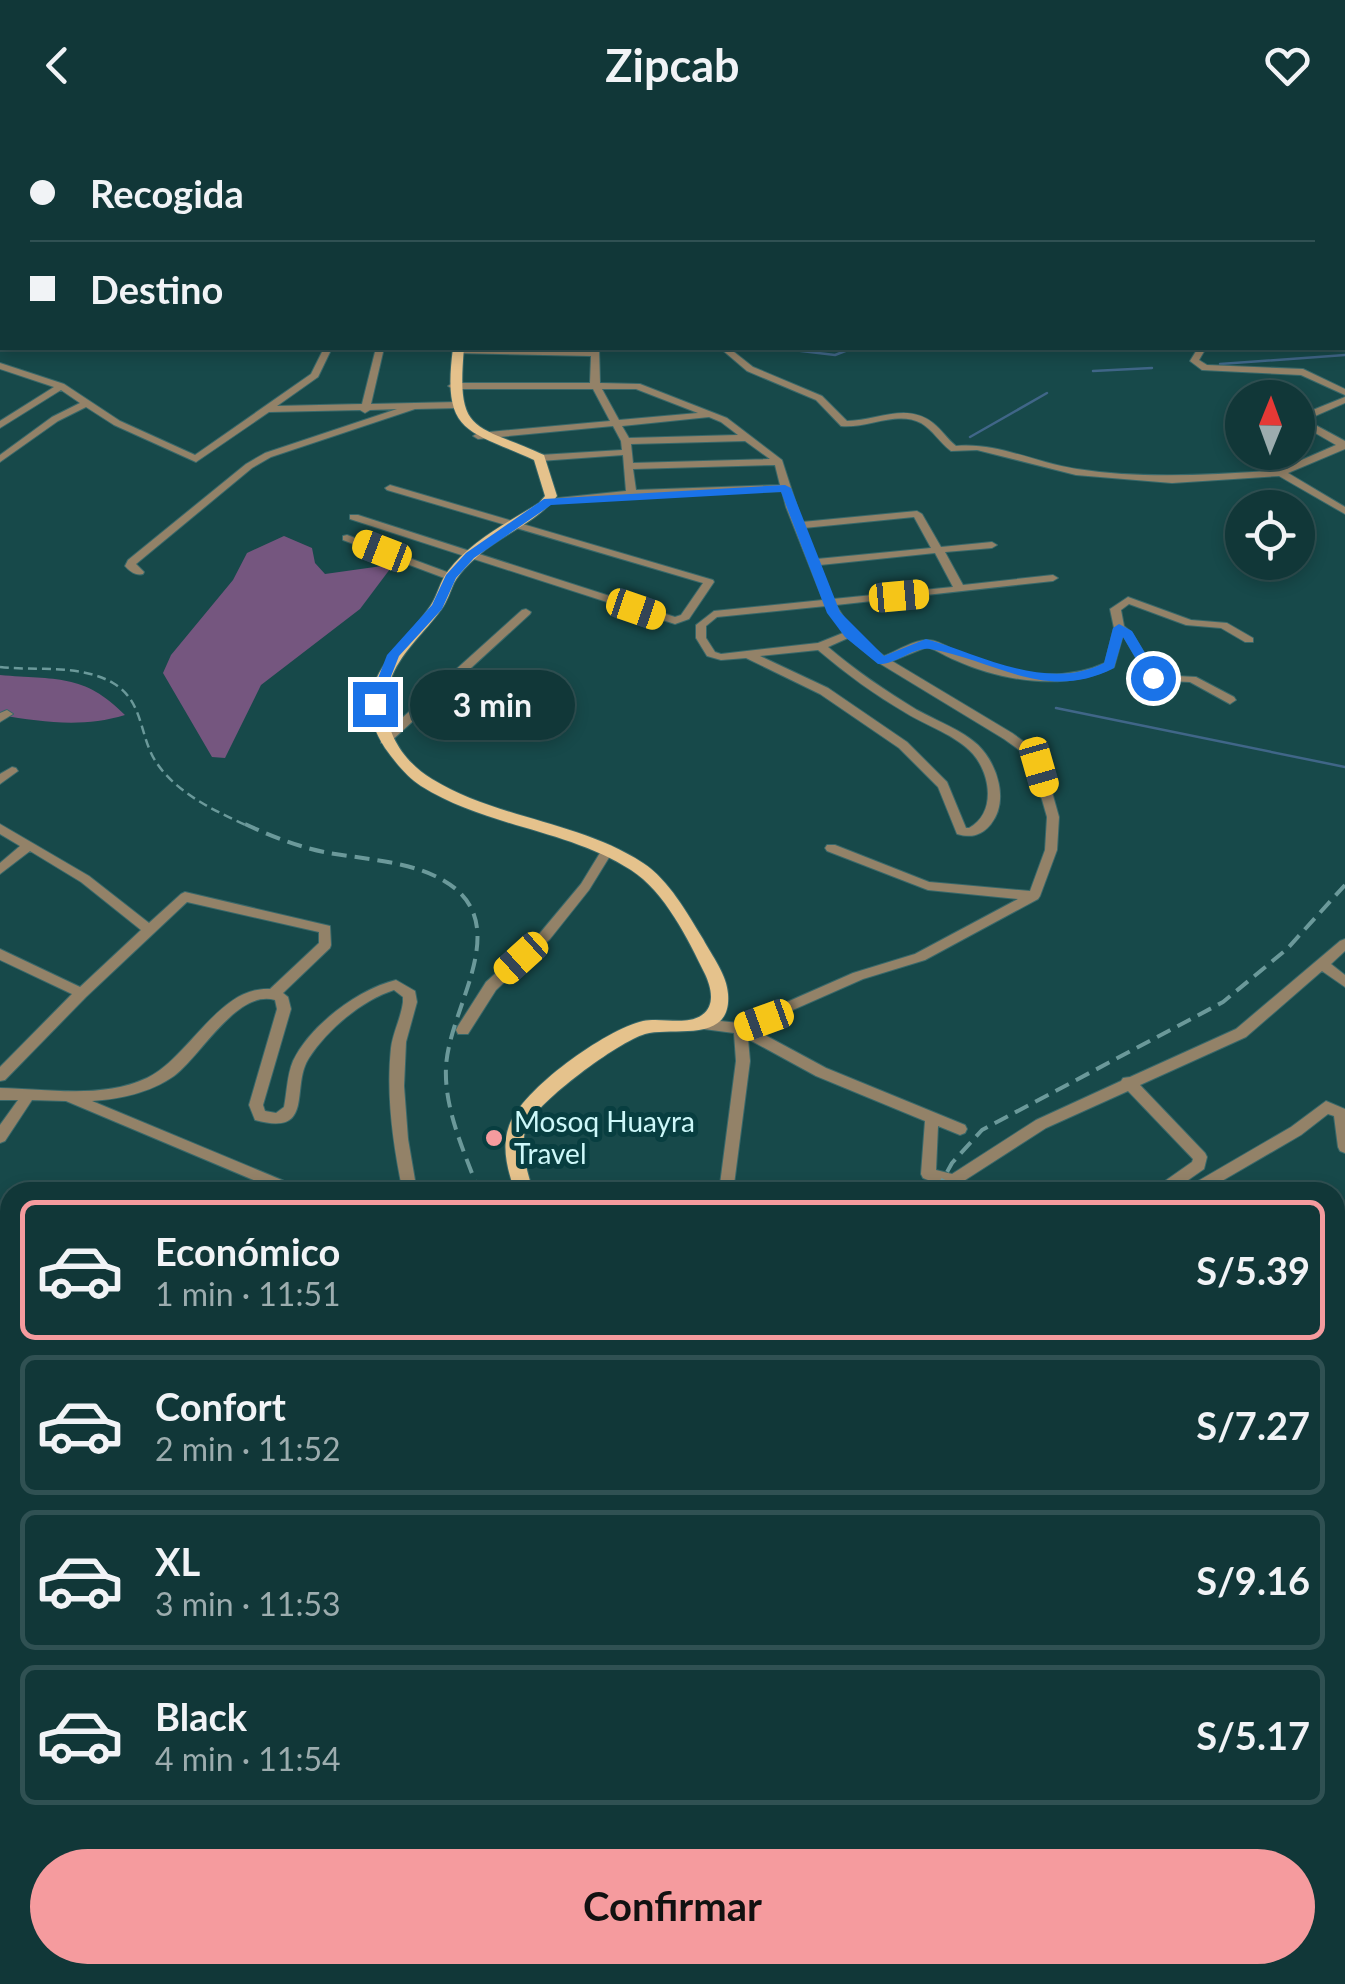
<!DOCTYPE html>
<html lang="es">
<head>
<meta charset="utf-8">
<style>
	:root { --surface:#113738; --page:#1e4243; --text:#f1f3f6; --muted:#9cacae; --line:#305153; --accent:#f59b9e }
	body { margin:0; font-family:Lato,sans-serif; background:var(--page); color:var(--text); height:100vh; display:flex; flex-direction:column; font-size:38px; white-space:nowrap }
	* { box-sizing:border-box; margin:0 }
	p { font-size:32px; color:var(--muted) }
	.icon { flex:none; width:55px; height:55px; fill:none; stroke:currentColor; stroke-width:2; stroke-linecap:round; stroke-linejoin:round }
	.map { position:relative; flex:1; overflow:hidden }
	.sheet { position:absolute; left:0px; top:1052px; width:1345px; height:802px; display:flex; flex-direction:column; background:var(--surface); border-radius:30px 30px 0 0; box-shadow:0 5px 15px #0003,0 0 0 2px var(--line) }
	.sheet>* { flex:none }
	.top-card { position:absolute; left:0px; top:0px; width:1345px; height:220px; box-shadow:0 5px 15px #0003,0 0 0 2px var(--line); display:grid; align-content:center; height:220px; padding:0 30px; background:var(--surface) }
	.needle { width:65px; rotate:1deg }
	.tools { position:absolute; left:1225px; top:250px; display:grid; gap:20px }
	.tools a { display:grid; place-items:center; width:90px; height:90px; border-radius:50%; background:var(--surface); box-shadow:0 5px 15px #0003,0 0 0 2px var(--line); font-size:50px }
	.end { position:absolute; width:45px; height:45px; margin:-22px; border:12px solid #1a73e8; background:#fff; box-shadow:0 0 0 5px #fff }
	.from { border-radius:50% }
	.bubble { position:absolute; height:70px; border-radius:35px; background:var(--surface); box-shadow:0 5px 15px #0003,0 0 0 2px var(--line); font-size:32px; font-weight:700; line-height:70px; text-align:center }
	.car { position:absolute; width:30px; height:60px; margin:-30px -15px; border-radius:12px; box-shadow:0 0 8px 2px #0007; background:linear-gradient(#f5c518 24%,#345 0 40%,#f5c518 0 76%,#345 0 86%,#f5c518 0) }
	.top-card b { display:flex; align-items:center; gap:35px; height:95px; font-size:38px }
	.top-card b+b { border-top:2px solid var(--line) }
	.top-card i { width:25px; height:25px; background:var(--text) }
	ul { padding:18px 0 0; list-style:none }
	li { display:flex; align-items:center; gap:30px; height:140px; margin:0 20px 15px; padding:0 10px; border:5px solid var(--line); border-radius:15px }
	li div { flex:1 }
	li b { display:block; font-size:38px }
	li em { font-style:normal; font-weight:700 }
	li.active { border-color:var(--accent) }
	li>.icon { width:90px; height:90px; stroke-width:1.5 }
	.action { display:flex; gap:20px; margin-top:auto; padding:20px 30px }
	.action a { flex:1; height:115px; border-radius:60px; background:var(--accent); color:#111; font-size:40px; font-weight:700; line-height:115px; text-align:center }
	header { display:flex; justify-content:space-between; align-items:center; height:130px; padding:0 30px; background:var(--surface); font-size:45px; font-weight:700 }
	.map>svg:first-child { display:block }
</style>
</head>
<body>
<header><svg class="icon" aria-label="back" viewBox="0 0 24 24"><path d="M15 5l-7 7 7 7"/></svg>Zipcab<svg class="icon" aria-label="heart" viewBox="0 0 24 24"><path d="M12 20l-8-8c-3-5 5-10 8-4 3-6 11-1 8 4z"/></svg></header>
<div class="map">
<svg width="1345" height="1854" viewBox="0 0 1345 1854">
	<rect width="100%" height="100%" fill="#17494a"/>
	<path fill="#75567f" d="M284,406L312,418L315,433L325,444L382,436L390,439L360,479L261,555L225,628L212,627L163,543L171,525L233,450L247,423Z
		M0,545C55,550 84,543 125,585C82,598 43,592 0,585Z"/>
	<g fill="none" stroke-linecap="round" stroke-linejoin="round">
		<path stroke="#406688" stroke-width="2.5" d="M1250,0L1265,2
			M776,218L835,225L853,218
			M1220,234L1345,225
			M1093,241L1152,238
			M970,307L1047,263
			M1056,578L1345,637"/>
		<g stroke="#38686a" stroke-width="2">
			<path id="minor" d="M39,0H49L52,2H43Z
				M625,0H634L636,2H628Z
				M0,35H2V39H0Z
				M1342,180H1345V186H1342Z
				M324,218H332L318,247L277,276L362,274L376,218H384L371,274L458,272L463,275L458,278L415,279L271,327L252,338L136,434L144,442L143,444C136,446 129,441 125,436L128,430L246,334L265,323L397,279L370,280L365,283L360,280L269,282L196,332L114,295L86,277L58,291L0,332V325L52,287L80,273L61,260L0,298V291L54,257L0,239V233L64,254L120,291L195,325L311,244Z
				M457,218L591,220V218H599L600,253L640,254L727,288L782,330L802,392L917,381L922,384L941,417L992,412L997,415L992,418L945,422L963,455L1053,445L1058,448L1053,451L836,475L853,502L884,526C897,521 915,509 929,510C942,511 953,521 965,526C1008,544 1062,553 1105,533L1114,498L1110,479L1128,467L1191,490L1227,493L1253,508V512H1245L1221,498L1186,495L1129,474L1121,480L1124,496L1132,503L1157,545L1196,547L1234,567L1236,570L1230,574L1190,552L1149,550L1123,505L1114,537C1065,561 1004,552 955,530C945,526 937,520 927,517L892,531L1012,603L1030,616L1045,637L1059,687L1057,720L1040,766L1038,769L925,830L863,849L752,898L826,938L965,995L967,999L965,1003L960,1005L938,996L936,1040L952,1044L1036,990L1121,951L1123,948L1130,947L1236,899L1340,811L1345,809V821L1331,834L1345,845V857L1322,841L1246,907L1140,955L1205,1023L1207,1027L1204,1039L1171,1062H1153L1155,1058L1192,1032L1193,1029L1128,961L1046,998L959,1054C949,1058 933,1052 923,1048L921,1044L925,991L816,946L748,909L750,931L733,1062H719L736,931L734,903L696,898L694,894L696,890L701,889L739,893L853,843L915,824L1018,769L928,760L827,721L825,718L827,715H835L929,752L1030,761L1045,720L1047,687L1033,638L1022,622L1004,609L879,533L848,508L828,517C856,541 886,561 917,580C937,591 962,600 978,615C998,635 1009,671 991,694C981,706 971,708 957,704L938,657L899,618L820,564L746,528L721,530L707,526L696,508V495L714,481L823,470L786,377L782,361L631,366L545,374V370L548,369L626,361L623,325L540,331L535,328L540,325L622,320L621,311L613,296L478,309L473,306L478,303L610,291L593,259H453L448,256L453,253H590L591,226L454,223L453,221ZM602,259H636L698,283L619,290ZM709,287L721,292L738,305L629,308L622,296ZM745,311L770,329L633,333L631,314ZM775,335L780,355L636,360L633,339ZM914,387L931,418L817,429L804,398ZM935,423L953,457L833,469L820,435ZM826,476L843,503L818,513L721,524L715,522L706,508V496L717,487ZM818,520C845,543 875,565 906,583C927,596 956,605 973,624C991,645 996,683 969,698H966L947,652L907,612L828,558L760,526Z
				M720,218H729L753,237L822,266L847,291C876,291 907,272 933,293C942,300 947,309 956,316C997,312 1036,333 1077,339C1141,349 1205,345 1270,341L1242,324L1240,322L1242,320V322H1253L1281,339L1336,315L1298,293V286L1345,267V273L1306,290L1345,311V319L1288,343L1345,377V384L1279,346L1172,353L1076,345L977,320L951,321C940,313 933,300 921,293C897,280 866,299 841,296L816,270L747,241Z
				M1198,218H1206L1199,230L1207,235L1303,239L1345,259V265L1301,245L1202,240L1190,231Z
				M390,355L713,450L714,452L689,489L675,494L350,389V385H358L675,487L681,485L703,453L387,360L385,358Z
				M347,405L455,445L456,447L455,449H447L343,410V406Z
				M526,479L531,482L530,484L389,613H381V607L522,480Z
				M7,580L13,584L0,592V583Z
				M12,637L16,638L18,641L0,654V644Z
				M0,694L89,746L149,793L181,764L185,762L330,796L331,815L330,818L283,863L288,867L291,879L263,975L265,981L276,983L284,977C287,962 287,945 293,931C310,895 359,859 396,850L415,861L417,872L406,912L404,956L408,1009L417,1062H403C393,1015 386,966 391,918C393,902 401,888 403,872V867L394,860C362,870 327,900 309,928C290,957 316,1007 255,990L249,975L277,879L275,870C237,859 201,926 174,946C150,963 120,969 92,971L301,1058L303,1062H282L66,971L32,970L5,1011L0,1013V995L18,970H0V958C47,959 103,969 147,948C190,927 219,856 270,859L319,813V802L187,772L86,867L5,950L0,951V937L72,864L0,830V819L80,857L141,800L81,752L30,721L0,744V733L20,716L0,704Z
				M607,717L613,721L589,760L550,809L496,860L468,904H458L456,900L458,896L486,852L540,803L581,754L603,718Z
				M1326,971L1345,979V1023L1340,1021L1338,1017L1334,986L1328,984L1301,1005L1203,1062H1184L1186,1058L1291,997Z
				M1345,1091V1103L1335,1104V1092Z
				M1335,1106H1345V1118H1335Z
				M1335,1331L1341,1333C1345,1346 1345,1360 1341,1372L1335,1374Z
				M10,1361V1391L6,1401L0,1403V1373L4,1363Z
				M1335,1554L1345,1561V1585L1335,1578Z
				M10,1811V1838L0,1845V1818Z
				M105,1845H126L122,1854H101Z
				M299,1845H319V1854H299Z
				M501,1845H522L518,1854H497Z
				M582,1845H613L617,1847L620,1854H589L585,1852Z
				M671,1845H691L687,1854H667Z
				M757,1845H786L792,1854H763Z
				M1055,1845H1082L1077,1854H1050Z
				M1244,1845H1300L1304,1847L1307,1854H1251L1247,1852Z"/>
		</g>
		<g stroke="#38686a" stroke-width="2">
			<path id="major" d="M498,0H508L510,2H500Z
				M453,218H464C456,306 474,293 544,325L557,366C539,390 508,402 485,420C474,429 461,440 454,453C450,462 447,472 441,480C425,502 403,520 392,546C375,586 397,628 432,649C497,689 579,691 643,733C669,750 687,783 703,809C712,826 727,845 728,864C732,915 672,896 645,904C618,912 538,971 527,996C518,1017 528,1042 533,1062H515C508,1041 501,1018 509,996C522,959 605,900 643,891C661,887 687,896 702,885C716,875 711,857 705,844C688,809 665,762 631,740C567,699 486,697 421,656C407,647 395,632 385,618C344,554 399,523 431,475C438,464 440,451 448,441C471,411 507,393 539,373L545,366L534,330C466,299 442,304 453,218Z"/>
		</g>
		<g stroke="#38686a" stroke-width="2">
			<path id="highway" d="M10,1177V1202L0,1207V1182Z
				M1335,1217L1345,1218V1238L1335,1237Z"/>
		</g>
		<use href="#minor" fill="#938268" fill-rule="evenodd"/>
		<use href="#major" fill="#e5c28c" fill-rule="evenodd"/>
		<use href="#highway" fill="#ffdda9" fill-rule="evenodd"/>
		<path stroke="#6b999a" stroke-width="2.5" stroke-dasharray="9 5" stroke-linecap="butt" d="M0,537C37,541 80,534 113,553C144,571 139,606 156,632C177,664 217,682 250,697"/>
		<path stroke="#6b999a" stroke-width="4" stroke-dasharray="15 8" stroke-linecap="butt" d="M245,694C271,706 296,716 324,722C360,729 401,730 435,746C522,787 449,874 446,937C444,980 465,1023 479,1062
			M936,1062L952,1033L982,1000L1223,872L1287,819L1345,755"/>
	</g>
	<path fill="#1a73e8" d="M785,355L791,358L840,482L884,526L926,509C981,525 1047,562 1104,533L1113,498L1119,494L1132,501L1160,548L1149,551L1123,507L1114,538C1046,573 995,530 930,519C914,516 896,535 878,534L845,507L827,483L781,362L551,375L474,428L456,448L442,479L399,526L379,577L368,574L387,525L432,475L446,445L466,423L544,369Z"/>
	<circle fill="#f59b9e" stroke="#083e40" stroke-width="4" cx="494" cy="1008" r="10"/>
	<g text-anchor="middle" stroke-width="10" stroke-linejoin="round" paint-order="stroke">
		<g font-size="28" fill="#cdf8f9" stroke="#083e40" text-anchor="start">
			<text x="514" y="1002">Mosoq Huayra<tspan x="514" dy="32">Travel</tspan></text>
		</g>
	</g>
</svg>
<div class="tools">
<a><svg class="needle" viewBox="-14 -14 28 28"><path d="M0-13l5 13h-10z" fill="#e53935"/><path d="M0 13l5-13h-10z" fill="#9cacae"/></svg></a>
<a><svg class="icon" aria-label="locate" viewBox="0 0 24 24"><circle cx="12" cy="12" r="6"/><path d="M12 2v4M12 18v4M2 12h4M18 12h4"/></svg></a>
</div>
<i class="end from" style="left:1153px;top:548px"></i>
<i class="end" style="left:375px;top:574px"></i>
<div class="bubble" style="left:410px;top:540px;width:165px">3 min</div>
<i class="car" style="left:382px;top:421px;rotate:291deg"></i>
<i class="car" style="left:899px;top:466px;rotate:85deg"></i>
<i class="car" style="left:636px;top:479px;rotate:109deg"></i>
<i class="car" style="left:1039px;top:637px;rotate:164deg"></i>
<i class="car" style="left:521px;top:828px;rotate:228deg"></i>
<i class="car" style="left:764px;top:890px;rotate:250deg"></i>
<div class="top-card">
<b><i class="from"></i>Recogida</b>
<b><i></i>Destino</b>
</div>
<section class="sheet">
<ul>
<li class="active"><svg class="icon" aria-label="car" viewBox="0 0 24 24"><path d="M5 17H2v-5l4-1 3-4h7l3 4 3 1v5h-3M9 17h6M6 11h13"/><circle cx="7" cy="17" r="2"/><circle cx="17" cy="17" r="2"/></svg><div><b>Económico</b><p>1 min · 11:51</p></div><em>S/5.39</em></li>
<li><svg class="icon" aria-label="car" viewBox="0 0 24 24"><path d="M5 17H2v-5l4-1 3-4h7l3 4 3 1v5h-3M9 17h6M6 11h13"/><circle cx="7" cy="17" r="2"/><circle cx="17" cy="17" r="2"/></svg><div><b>Confort</b><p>2 min · 11:52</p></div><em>S/7.27</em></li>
<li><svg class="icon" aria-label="car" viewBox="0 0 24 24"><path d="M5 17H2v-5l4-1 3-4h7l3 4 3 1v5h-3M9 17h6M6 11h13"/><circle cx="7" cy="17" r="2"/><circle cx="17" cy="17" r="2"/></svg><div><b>XL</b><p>3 min · 11:53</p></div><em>S/9.16</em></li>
<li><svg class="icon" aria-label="car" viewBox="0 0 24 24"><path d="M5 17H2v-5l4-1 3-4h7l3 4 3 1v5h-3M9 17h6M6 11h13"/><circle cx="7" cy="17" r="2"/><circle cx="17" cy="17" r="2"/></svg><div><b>Black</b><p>4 min · 11:54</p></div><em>S/5.17</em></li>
</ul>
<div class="action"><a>Confirmar</a></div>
</section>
</div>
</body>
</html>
